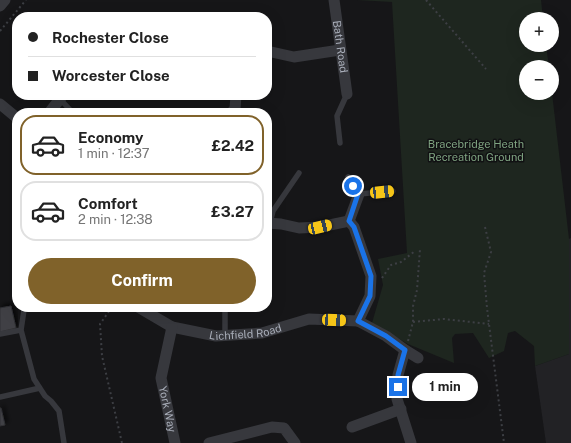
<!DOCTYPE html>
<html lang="en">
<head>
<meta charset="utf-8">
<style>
	:root { --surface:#fff; --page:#f6f6f6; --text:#222; --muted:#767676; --line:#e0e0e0; --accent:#80622a }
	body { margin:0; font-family:"Public Sans",sans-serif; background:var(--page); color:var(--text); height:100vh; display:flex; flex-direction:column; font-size:15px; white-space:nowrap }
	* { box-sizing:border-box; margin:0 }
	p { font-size:13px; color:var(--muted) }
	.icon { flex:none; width:22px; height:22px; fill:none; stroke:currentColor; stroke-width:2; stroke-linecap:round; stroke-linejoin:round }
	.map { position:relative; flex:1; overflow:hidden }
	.sheet { position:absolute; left:12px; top:108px; width:260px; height:204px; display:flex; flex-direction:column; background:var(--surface); border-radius:16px; box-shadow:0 4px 16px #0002 }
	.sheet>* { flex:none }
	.hud { position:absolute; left:12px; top:12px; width:260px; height:88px; border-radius:16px; box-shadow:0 4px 16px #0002; display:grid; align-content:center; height:88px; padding:0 16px; background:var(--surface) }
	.buttons { position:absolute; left:519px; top:12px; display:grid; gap:8px }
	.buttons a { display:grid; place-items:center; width:40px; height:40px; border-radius:50%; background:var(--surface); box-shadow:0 4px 16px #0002; font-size:20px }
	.end { position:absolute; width:18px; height:18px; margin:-9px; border:5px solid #1a73e8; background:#fff; box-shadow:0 0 0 2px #fff }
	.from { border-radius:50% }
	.bubble { position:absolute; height:28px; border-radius:14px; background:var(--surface); box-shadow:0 4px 16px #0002; font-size:13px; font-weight:700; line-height:28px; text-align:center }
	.car { position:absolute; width:12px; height:24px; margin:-12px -6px; border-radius:5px; box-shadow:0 0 3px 1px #0007; background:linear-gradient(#f5c518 24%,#345 0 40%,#f5c518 0 76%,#345 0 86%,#f5c518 0) }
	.hud b { display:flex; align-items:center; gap:14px; height:38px; font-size:15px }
	.hud b+b { border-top:1px solid var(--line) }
	.hud i { width:10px; height:10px; background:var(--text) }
	ul { padding:7px 0 0; list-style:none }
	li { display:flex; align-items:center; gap:12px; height:60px; margin:0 8px 6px; padding:0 8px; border:2px solid var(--line); border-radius:16px }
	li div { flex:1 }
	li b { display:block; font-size:15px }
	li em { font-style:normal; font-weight:700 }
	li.selected { border-color:var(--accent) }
	li>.icon { width:36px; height:36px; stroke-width:1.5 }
	.cta { display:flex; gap:8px; margin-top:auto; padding:8px 16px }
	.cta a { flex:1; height:46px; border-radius:24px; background:var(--accent); color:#fff; font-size:16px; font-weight:700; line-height:46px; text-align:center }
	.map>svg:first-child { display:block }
</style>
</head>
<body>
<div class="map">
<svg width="571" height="443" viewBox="0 0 571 443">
	<defs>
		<filter id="shadow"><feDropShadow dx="3" dy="-3" stdDeviation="2" flood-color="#0009"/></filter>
	</defs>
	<rect width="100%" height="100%" fill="#161618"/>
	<path fill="#222225" d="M571,238V443H546L535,366L569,354V239Z"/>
	<path fill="#1e261f" d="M357,0H541L543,19H526V45H546L549,67H526V93H552L569,239V354L535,366L534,346L515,331L508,333L504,351L489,358L473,333L455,334L452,338L454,363L408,344L372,323L383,285L378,259L407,253L392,2Z"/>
	<path fill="#404145" stroke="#303034" filter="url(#shadow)" d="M11,306L16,328L0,332V308Z
		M0,408H1L5,425L0,426Z"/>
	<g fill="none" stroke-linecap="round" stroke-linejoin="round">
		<path stroke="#3d3f44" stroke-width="2" stroke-dasharray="2 3" stroke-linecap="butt" d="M426,0L486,69
			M0,31L26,0
			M485,227L491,252L484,273L487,308L504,443
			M382,278L391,265L401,262L415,251
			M112,307L100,324L102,356L122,443
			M413,322L444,319L489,324
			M408,341L413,322V306L417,290L420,249"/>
		<path stroke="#37383d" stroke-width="5.5" d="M60,99L73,113
			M340,143L337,116L347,94
			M348,177L359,194L393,191
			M270,223L273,211L299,173
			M26,307L24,310L21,330L34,379L45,396L51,401L59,411L64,443
			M0,334L21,330
			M225,335V307
			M0,397L40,388"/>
		<g stroke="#37383d" stroke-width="11">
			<path id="s1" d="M334,0L347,94"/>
			<path d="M0,6L5,0"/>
			<path d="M267,51L294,57L340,50"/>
			<path d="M0,104L17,118"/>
			<path d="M49,113L63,95"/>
			<path d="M231,113L235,109L236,95"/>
			<path d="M267,223L281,224L299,228L320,227L349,221"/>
			<path id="s2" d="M138,307L172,327L216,336L262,333L309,319L358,321L386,336L405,350L418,358"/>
			<path d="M358,321L370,296L371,276L354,227L349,221L359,194"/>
			<path id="s3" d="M172,327L161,378L175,443"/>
			<path d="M405,350L398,375L397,399L411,443"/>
			<path d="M352,427L401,409"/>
			<path d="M209,443L272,427L284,428L295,443"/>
		</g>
	</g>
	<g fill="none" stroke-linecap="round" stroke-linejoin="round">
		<path stroke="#1a73e8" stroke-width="5" d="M353,186L358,194L349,221L354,227L371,276L370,296L358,321L386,336L405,350L398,375V387"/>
	</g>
	<g text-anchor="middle" stroke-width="3" stroke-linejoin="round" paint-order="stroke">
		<g font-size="11" fill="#a8adb8" stroke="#111113">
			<text dy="4" stroke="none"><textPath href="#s1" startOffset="47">Bath Road</textPath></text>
			<text dy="4" stroke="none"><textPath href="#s2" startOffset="114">Lichfield Road</textPath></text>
			<text dy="4" stroke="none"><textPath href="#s3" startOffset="84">York Way</textPath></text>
		</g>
		<g font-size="11" fill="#7fa381" stroke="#111113">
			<text x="476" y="148">Bracebridge Heath<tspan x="476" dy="13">Recreation Ground</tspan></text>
		</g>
	</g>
</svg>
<div class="buttons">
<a>+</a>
<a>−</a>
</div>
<i class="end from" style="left:353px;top:186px"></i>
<i class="end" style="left:398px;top:387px"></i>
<div class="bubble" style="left:412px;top:373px;width:66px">1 min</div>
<i class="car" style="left:382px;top:192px;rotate:84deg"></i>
<i class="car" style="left:320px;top:227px;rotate:77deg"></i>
<i class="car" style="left:334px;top:320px;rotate:93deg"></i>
<div class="hud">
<b><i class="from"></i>Rochester Close</b>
<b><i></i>Worcester Close</b>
</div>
<section class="sheet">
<ul>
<li class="selected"><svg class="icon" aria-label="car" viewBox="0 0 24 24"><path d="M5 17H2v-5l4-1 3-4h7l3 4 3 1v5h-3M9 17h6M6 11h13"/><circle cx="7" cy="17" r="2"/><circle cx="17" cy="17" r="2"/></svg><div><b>Economy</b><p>1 min · 12:37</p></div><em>£2.42</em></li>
<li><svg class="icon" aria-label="car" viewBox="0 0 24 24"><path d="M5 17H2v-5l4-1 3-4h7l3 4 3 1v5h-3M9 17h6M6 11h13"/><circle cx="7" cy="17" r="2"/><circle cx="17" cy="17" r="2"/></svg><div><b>Comfort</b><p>2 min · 12:38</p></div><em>£3.27</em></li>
</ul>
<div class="cta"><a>Confirm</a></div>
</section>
</div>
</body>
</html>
